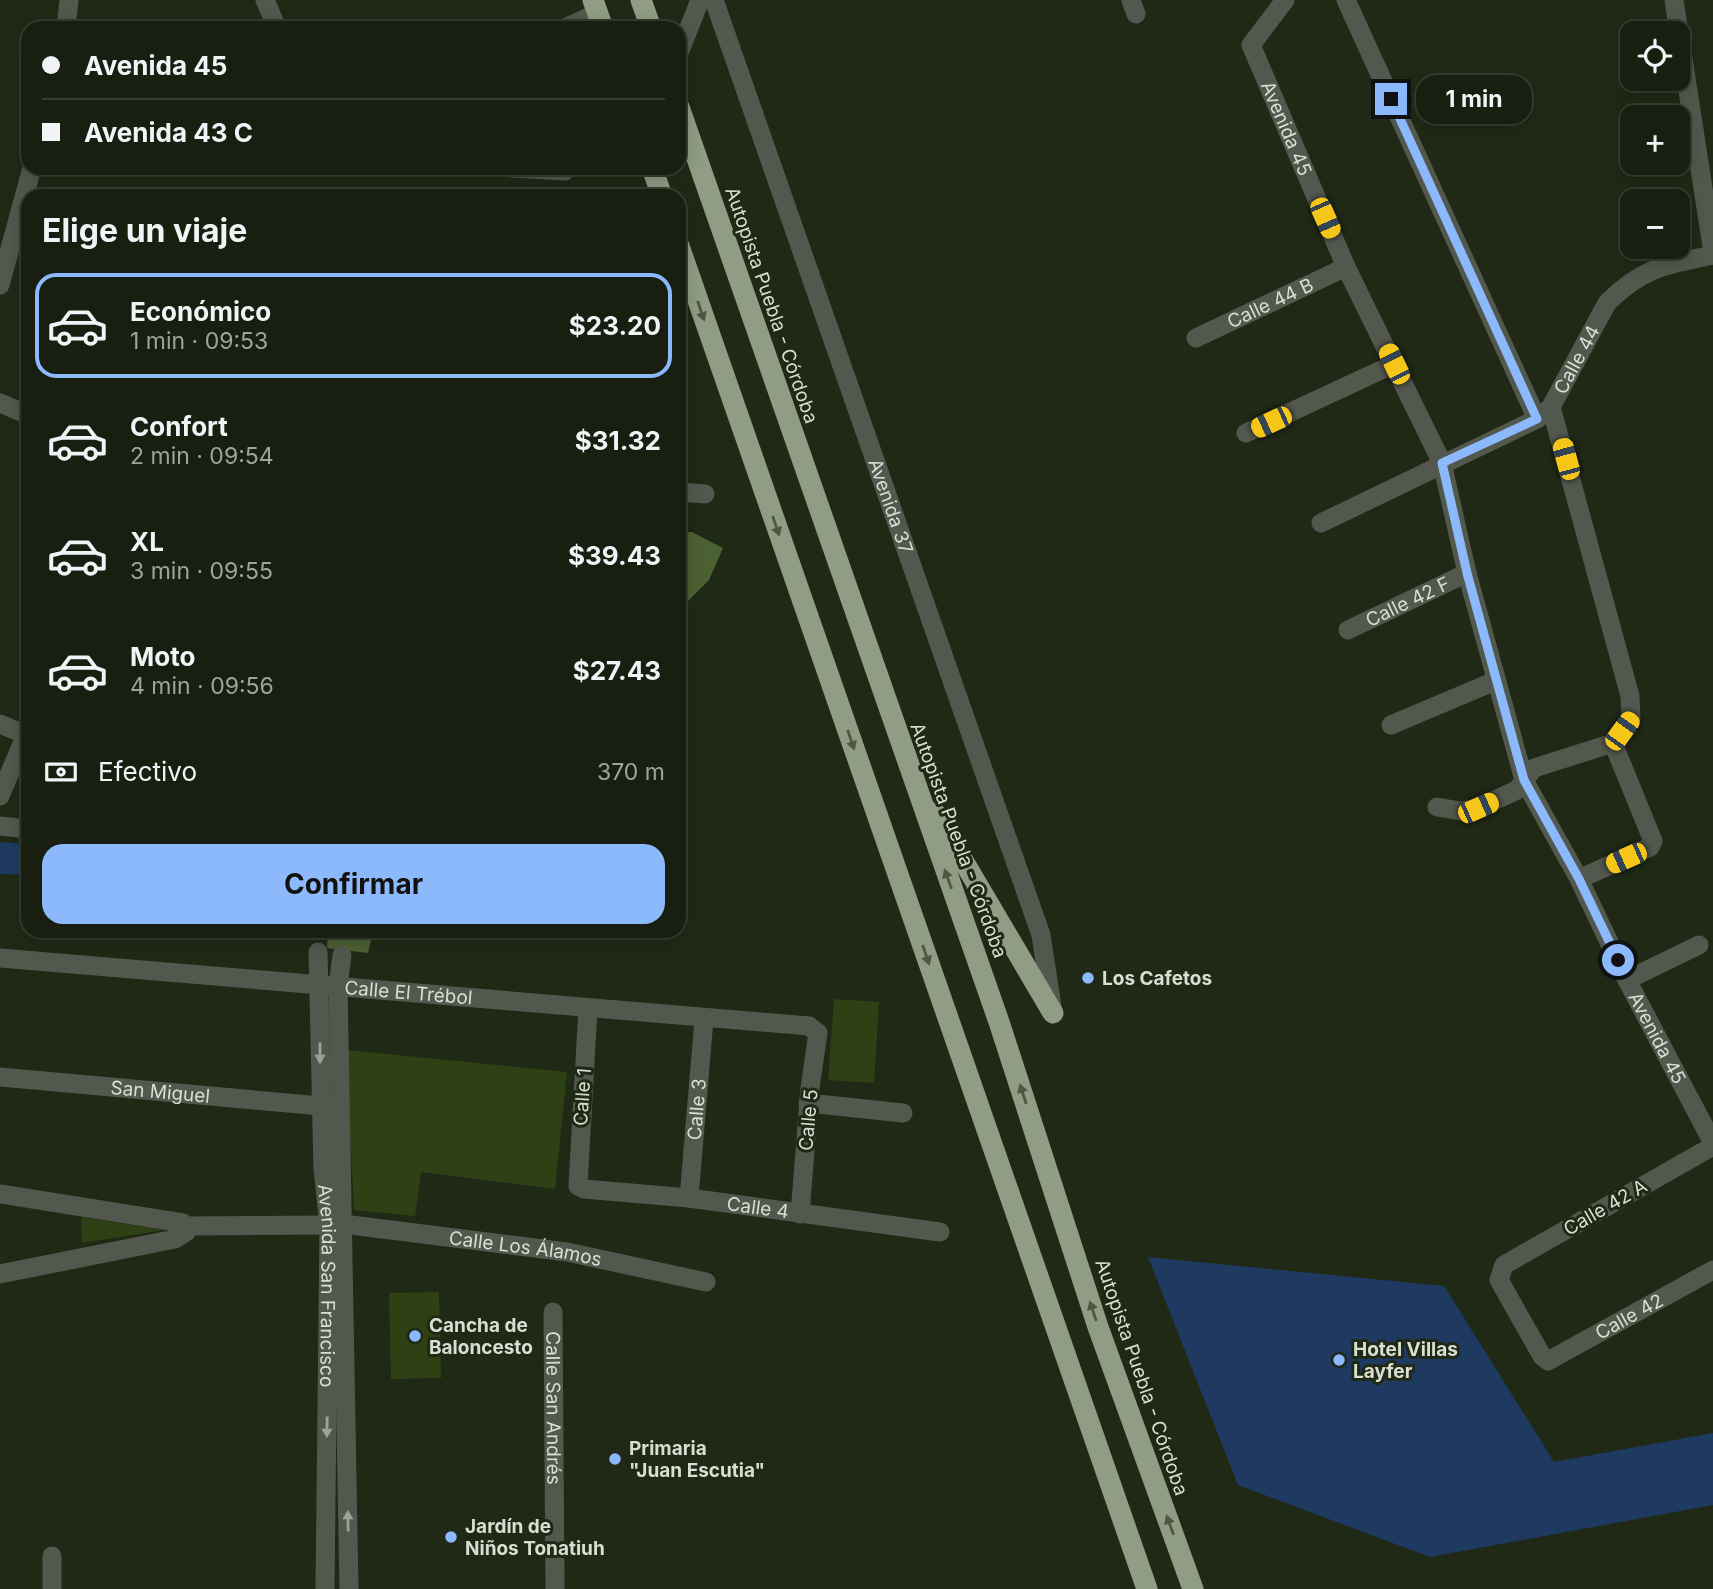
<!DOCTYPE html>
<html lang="es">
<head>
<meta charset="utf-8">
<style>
	:root { --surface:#181f10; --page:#212719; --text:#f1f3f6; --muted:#9fa29f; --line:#363d30; --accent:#8cb9fc }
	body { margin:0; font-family:Inter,sans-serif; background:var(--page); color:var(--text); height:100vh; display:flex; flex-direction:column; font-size:26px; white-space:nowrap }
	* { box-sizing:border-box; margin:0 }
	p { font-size:23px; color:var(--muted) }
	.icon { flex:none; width:38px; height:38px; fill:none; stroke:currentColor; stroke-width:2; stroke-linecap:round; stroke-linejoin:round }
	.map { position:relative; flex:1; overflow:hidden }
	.side { position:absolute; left:21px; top:189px; width:665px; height:749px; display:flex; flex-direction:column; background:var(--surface); border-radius:21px; box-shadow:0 4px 18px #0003,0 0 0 2px var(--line) }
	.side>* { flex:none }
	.top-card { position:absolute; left:21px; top:21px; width:665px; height:154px; border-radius:21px; box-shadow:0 4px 18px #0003,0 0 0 2px var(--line); display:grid; align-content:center; height:154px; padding:0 21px; background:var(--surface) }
	.controls { position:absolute; left:1620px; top:21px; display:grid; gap:14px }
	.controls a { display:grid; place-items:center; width:70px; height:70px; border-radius:14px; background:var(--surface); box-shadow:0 4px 18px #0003,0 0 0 2px var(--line); font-size:35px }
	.end { position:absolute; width:32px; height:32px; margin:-16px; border:9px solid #8cb9fc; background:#111; box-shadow:0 0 0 4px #111 }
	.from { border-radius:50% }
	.bubble { position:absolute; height:49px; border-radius:21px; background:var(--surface); box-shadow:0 4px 18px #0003,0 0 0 2px var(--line); font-size:23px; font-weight:700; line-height:49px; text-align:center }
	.car { position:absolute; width:21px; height:42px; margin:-21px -10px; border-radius:9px; box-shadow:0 0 5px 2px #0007; background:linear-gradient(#f5c518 24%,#345 0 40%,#f5c518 0 76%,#345 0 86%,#f5c518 0) }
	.top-card b { display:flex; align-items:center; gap:24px; height:66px; font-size:26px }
	.top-card b+b { border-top:2px solid var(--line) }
	.top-card i { width:18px; height:18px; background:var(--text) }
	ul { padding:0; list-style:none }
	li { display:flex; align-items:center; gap:21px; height:105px; margin:0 14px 10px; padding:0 7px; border:4px solid transparent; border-radius:21px }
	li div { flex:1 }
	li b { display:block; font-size:26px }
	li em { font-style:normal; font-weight:700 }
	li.current { border-color:var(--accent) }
	li>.icon { width:63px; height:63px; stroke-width:1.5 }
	h2 { padding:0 21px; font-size:32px; line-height:84px }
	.pay { display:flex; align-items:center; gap:18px; height:77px; padding:0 21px; font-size:26px }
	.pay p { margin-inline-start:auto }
	.action { display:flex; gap:14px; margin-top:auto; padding:14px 21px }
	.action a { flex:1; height:80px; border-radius:21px; background:var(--accent); color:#111; font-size:28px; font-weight:700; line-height:80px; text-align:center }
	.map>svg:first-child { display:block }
</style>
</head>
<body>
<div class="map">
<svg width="1713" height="1589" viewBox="0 0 1713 1589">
	<rect width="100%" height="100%" fill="#202916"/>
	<path fill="#2e4114" d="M834,999L879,1002L874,1083L828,1080Z
		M346,1050L567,1072L555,1189L421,1172L415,1216L354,1210Z
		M81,1217L164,1230L82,1243Z
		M439,1292L441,1378L391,1379L389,1293Z"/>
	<path fill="#4c6132" d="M679,532H692L723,548L709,580L679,610Z
		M328,931H373L368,953L327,948Z"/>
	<path fill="#1f3a61" d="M0,842L28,844V875L0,874Z
		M1148,1257L1444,1286L1554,1462L1713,1433V1505L1430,1557L1238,1485Z"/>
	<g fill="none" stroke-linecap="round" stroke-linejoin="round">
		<g stroke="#53584e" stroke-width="19">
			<path d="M265,0L277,28"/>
			<path id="s1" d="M714,0L1041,935L1053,1013"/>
			<path d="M1131,0L1136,14"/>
			<path id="s2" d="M1285,0L1251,45L1346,267L1442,463L1467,573L1524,780L1579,879L1627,980L1713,1143"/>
			<path d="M1346,0L1537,419"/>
			<path d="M1674,0L1713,253"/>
			<path d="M66,28L69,0"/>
			<path d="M565,28L598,13"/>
			<path d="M679,53L700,0"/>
			<path d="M512,168L565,171L568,168"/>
			<path d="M0,285L32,168"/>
			<path id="s3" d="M1196,338L1346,267"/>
			<path d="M0,403L28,415"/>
			<path d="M1551,407L1630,696L1631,718L1613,743"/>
			<path d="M1246,433L1394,364"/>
			<path d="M679,492L705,494"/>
			<path id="s4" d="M1321,523L1537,419L1551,407L1607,303C1642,268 1666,264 1713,255"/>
			<path id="s5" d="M1348,630L1467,573"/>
			<path d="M0,724L26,735"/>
			<path d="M1391,725L1495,681"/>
			<path d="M0,796L28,730"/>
			<path d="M1437,807L1460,811L1478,808L1517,790L1534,768L1613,743"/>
			<path d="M0,826L28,829"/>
			<path d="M1579,879L1650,847L1653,841L1613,743"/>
			<path id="s6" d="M318,952L323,1169L329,1225L325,1589"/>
			<path d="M342,955L338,986L349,1589"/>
			<path id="s7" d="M0,958L809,1026L818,1033L810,1088L800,1214"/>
			<path d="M1627,980L1699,945"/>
			<path id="s8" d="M588,1008L578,1186L584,1189L689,1198L940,1232"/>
			<path id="s9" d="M0,1077L321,1106"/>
			<path d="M808,1103L903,1113"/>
			<path id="s10" d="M1713,1146L1504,1265L1499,1280L1542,1356L1548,1361L1713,1270"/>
			<path d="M0,1194L183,1223L186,1226L329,1225"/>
			<path id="s11" d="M689,1198L704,1019"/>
			<path id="s12" d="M343,1224L567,1252L706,1282"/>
			<path d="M0,1274L175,1239L186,1232V1226"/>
			<path id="s13" d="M553,1312L555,1589"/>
			<path d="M52,1556V1589"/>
		</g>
		<path stroke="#909c84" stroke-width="21" d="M593,0L603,28
			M641,0L651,28
			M679,107L999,1022L1098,1327L1193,1589
			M652,168L662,196
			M679,246L1147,1589
			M935,813L1053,1013"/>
	</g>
	<defs><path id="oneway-solid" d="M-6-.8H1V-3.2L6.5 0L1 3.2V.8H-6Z" transform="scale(1.75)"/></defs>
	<g fill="#4d5742">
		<use href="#oneway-solid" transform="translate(701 311) rotate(71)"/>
		<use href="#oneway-solid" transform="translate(776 526) rotate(71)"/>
		<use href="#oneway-solid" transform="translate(851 740) rotate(71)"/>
		<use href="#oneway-solid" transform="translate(948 879) rotate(-110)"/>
		<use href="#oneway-solid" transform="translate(926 955) rotate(71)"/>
		<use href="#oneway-solid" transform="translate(1023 1094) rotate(-108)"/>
		<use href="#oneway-solid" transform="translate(1093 1311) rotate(-108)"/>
		<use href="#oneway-solid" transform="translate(1170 1525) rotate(-110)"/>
	</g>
	<g fill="#9ca297">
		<use href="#oneway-solid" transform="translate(320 1053) rotate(90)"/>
		<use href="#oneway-solid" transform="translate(327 1427) rotate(91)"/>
		<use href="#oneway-solid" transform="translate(348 1521) rotate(-91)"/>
	</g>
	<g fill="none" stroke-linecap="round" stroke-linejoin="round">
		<path stroke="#8cb9fc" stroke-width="9" d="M1391,99L1537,419L1442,463L1467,573L1524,780L1579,879L1618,960"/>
	</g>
	<g fill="#8cb9fc" stroke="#202916" stroke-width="2.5">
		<circle cx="1088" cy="978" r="7"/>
		<circle cx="415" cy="1336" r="7"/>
		<circle cx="1339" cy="1360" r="7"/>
		<circle cx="615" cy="1459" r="7"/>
		<circle cx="451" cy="1537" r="7"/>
	</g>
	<g text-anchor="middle" stroke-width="6" stroke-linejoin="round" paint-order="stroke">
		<g font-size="19" fill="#d8dfd2" stroke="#202916">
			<text dy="7" stroke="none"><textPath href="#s2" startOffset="147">Avenida 45</textPath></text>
			<text dy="7" stroke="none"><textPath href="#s3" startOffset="82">Calle 44 B</textPath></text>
			<text transform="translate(772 305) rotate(71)" y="7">Autopista Puebla - Córdoba</text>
			<text dy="7" stroke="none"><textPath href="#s4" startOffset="312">Calle 44</textPath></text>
			<text dy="7" stroke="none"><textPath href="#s1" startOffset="536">Avenida 37</textPath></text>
			<text dy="7" stroke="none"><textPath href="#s5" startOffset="66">Calle 42 F</textPath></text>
			<text transform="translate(959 840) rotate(70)" y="7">Autopista Puebla - Córdoba</text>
			<text dy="7" stroke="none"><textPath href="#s7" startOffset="410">Calle El Trébol</textPath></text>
			<text dy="7" stroke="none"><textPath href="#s2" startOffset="1134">Avenida 45</textPath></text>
			<text dy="7" stroke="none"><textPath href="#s9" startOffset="161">San Miguel</textPath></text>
			<text transform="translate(582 1097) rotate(-86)" y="7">Calle 1</text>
			<text dy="7" stroke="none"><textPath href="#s11" startOffset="89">Calle 3</textPath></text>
			<text transform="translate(808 1120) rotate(-85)" y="7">Calle 5</text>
			<text transform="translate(1605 1207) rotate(-30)" y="7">Calle 42 A</text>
			<text dy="7" stroke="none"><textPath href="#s8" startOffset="360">Calle 4</textPath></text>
			<text dy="7" stroke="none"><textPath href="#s12" startOffset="184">Calle Los Álamos</textPath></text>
			<text dy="7" stroke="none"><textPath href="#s6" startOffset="334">Avenida San Francisco</textPath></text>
			<text dy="7" stroke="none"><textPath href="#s10" startOffset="444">Calle 42</textPath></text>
			<text transform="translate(1142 1377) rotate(71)" y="7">Autopista Puebla - Córdoba</text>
			<text dy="7" stroke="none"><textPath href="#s13" startOffset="96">Calle San Andrés</textPath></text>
		</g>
		<g font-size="19" font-weight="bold" fill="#d8dfd2" stroke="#202916" text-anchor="start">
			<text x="1102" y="985">Los Cafetos</text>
			<text x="429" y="1332">Cancha de<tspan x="429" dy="22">Baloncesto</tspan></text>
			<text x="1353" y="1356">Hotel Villas<tspan x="1353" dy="22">Layfer</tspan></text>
			<text x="629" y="1455">Primaria<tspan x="629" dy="22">"Juan Escutia"</tspan></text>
			<text x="465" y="1533">Jardín de<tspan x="465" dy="22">Niños Tonatiuh</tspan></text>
		</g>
	</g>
</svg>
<div class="controls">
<a><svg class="icon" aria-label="locate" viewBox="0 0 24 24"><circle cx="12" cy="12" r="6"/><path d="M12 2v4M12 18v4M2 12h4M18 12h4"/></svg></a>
<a>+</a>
<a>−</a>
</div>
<i class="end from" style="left:1618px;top:960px"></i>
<i class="end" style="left:1391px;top:99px"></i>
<div class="bubble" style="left:1416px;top:75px;width:116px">1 min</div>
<i class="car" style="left:1325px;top:218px;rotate:156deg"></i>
<i class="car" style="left:1394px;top:364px;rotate:334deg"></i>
<i class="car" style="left:1271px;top:422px;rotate:245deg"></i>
<i class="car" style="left:1566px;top:459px;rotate:345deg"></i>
<i class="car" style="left:1622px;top:731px;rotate:36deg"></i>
<i class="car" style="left:1478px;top:808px;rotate:66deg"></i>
<i class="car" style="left:1626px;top:858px;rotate:246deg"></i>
<div class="top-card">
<b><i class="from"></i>Avenida 45</b>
<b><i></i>Avenida 43 C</b>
</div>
<section class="side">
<h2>Elige un viaje</h2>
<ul>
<li class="current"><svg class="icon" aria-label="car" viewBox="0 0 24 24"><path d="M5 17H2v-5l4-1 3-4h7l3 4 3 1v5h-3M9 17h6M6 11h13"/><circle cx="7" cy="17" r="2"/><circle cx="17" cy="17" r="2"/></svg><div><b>Económico</b><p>1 min · 09:53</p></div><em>$23.20</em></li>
<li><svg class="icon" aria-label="car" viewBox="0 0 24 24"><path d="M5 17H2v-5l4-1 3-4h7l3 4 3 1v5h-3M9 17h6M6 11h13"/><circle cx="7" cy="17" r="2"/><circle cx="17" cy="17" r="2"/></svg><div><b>Confort</b><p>2 min · 09:54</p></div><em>$31.32</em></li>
<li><svg class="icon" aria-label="car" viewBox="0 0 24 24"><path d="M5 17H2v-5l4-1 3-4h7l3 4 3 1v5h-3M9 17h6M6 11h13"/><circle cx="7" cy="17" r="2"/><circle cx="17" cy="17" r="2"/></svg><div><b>XL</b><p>3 min · 09:55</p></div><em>$39.43</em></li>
<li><svg class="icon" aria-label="car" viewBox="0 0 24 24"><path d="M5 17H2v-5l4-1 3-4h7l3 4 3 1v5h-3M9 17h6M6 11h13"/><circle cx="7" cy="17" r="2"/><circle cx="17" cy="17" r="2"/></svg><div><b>Moto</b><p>4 min · 09:56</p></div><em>$27.43</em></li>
</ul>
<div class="pay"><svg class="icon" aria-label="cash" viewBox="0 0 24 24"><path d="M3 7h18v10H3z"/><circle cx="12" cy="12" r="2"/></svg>Efectivo<p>370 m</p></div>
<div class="action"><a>Confirmar</a></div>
</section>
</div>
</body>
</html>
